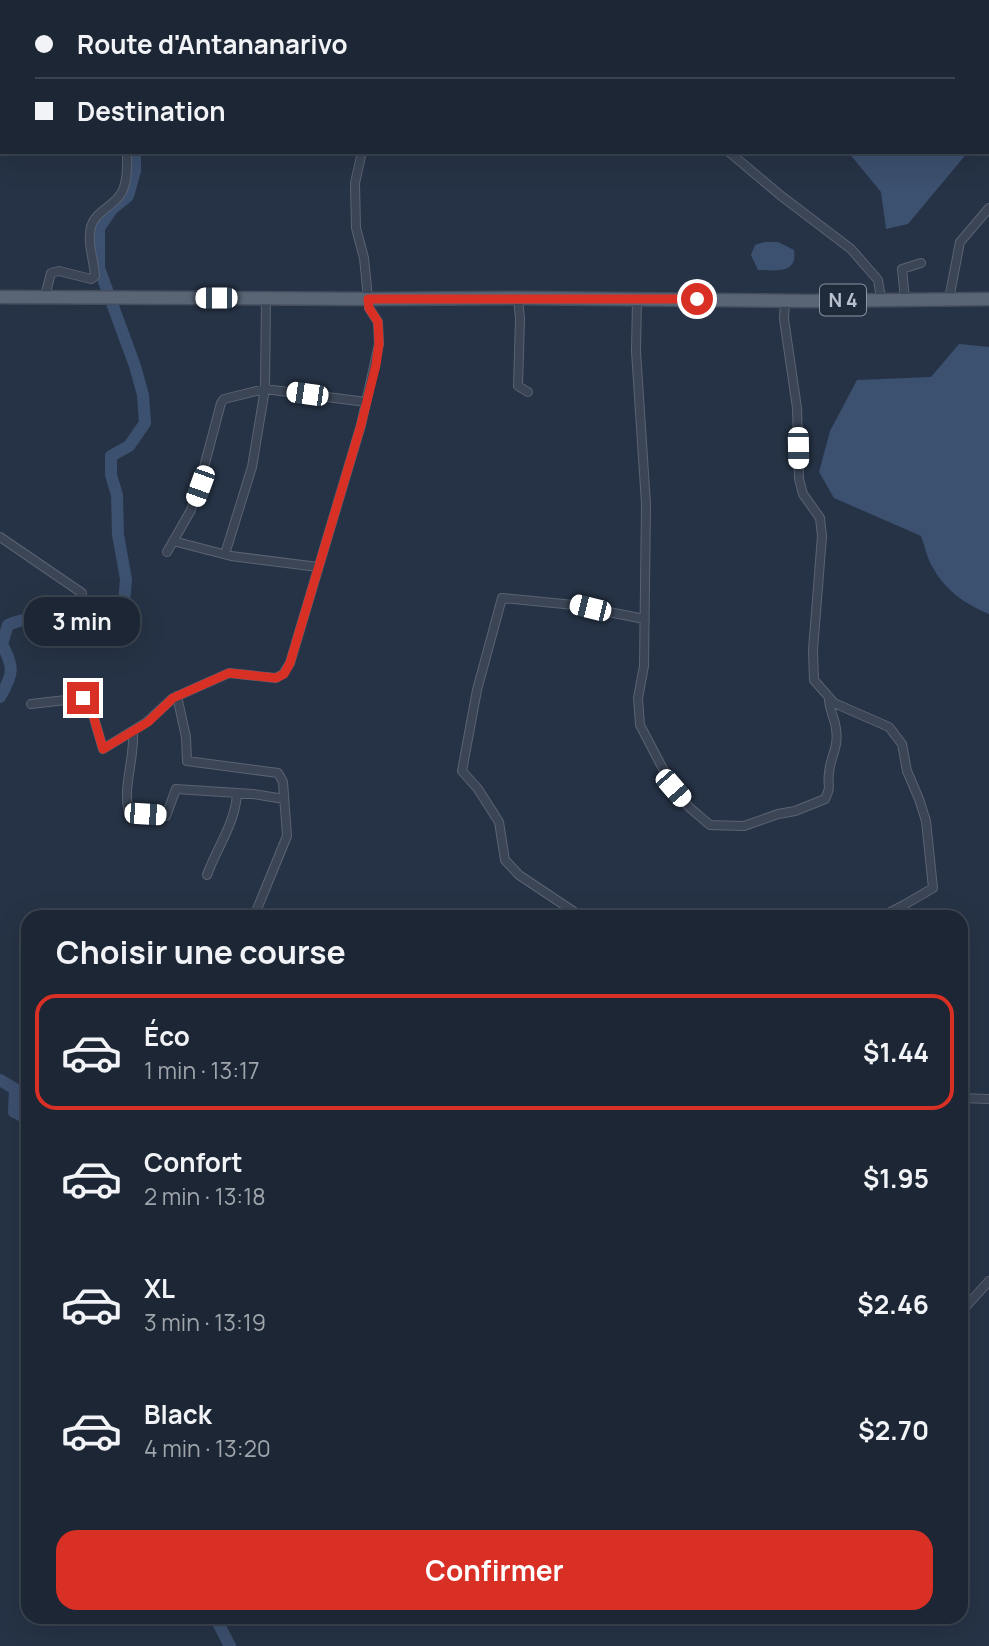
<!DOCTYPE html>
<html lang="fr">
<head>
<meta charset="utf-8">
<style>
	:root { --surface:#1c2634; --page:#293240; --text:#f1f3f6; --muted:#a0a5ac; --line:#3a434f; --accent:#d93025 }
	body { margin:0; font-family:Manrope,sans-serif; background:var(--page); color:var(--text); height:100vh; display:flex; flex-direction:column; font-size:26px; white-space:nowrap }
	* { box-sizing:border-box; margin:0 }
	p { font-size:23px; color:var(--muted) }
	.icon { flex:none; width:38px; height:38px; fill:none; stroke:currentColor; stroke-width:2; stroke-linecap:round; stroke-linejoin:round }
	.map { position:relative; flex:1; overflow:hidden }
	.details { position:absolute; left:21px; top:910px; width:947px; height:714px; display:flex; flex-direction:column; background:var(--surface); border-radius:21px; box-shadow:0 7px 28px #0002,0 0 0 2px var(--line) }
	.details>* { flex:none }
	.hud { position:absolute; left:0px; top:0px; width:990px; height:154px; box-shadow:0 7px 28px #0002,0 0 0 2px var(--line); display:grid; align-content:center; height:154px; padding:0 35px; background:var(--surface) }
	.end { position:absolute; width:32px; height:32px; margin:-16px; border:9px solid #d93025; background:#fff; box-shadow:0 0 0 4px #fff }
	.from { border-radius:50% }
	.bubble { position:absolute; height:49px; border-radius:21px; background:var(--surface); box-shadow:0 7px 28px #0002,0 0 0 2px var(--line); font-size:23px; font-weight:700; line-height:49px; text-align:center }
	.car { position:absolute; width:21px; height:42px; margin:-21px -10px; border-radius:9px; box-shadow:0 0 5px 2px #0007; background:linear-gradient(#fff 24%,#345 0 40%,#fff 0 76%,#345 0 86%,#fff 0) }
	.hud b { display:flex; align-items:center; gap:24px; height:66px; font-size:26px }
	.hud b+b { border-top:2px solid var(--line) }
	.hud i { width:18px; height:18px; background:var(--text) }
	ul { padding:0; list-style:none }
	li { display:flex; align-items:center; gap:21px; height:116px; margin:0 14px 10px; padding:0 21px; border:4px solid transparent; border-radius:21px }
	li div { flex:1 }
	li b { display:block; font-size:26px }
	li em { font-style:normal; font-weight:700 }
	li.on { border-color:var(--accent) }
	li>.icon { width:63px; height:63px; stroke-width:1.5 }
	h2 { padding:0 35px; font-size:32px; line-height:84px }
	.primary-button { display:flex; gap:14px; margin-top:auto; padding:14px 35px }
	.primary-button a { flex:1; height:80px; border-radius:21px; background:var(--accent); color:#fff; font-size:28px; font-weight:700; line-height:80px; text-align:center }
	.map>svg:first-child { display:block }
</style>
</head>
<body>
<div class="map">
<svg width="989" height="1646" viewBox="0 0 989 1646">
	<rect width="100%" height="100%" fill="#263346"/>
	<path fill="#3c506f" d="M848,152H968L908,224L886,229L881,192Z
		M765,242H778L794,250C798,275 775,270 758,270L751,255L755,245Z
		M959,344L989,347V614C966,605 945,590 933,568C927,559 925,546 921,536L834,498L819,472L830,431L857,380L931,377Z"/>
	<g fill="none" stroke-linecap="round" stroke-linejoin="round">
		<path stroke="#3c506f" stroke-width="12" d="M258,0L259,2
			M153,2V0
			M228,2V0
			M0,697C14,673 14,668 2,644L8,625C43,609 88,627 124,604L126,579L118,535L117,495L111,475V456L129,446L145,423L143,395L135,366L99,268V228L112,209L128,196L135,171V152
			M0,1080L15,1089L14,1112L28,1119
			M215,1617L230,1646"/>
		<g stroke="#5a6372" stroke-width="10">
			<path id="minor" d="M76,0L77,2
				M370,0V2
				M637,0L638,2
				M972,0L973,2
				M682,2L684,0
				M989,20V21
				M0,78H2
				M729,152L780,195L851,249L878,280L881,298
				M45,296L51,273L59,271L91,279L95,276C94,260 87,243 91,227C95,212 112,207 120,195C128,185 127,165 127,152
				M518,298L520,319L518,386L528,392
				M905,299L902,269L921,263
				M949,299L960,242L989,208
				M637,300L636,351L646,504L644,666L638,698L640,725L673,788L690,808L710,825L744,826L778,814L795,811L825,799C832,785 827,786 829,773C830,757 839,748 836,729C835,718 828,708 829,697
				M785,300L784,319L797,408L799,479L803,494L820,518L822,536L813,650L814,680L834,703L889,727L902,744L907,771L919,799L926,821L933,888L904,905L900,917
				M0,537L82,593
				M173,541L231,556L318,567
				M167,552L191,510L199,486L221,403L224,399L265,389L366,402
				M225,554L252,467L265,389L266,297
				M177,696L186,737L187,761L278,773L283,782L287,836L255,914
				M31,704L83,698L89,701L103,749L147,722L173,698L229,673L276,678L283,674L290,663L361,425L379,344L378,322L369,308L364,258L356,228L355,183L362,152
				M133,731C135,759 122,787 129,813L166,816L176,789L253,794L284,799
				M207,875C217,847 235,824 237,794
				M582,917L519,875L505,860L499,822L478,789L462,771L477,690L502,598L574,605L644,619
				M881,917L904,905
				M961,1098L989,1099
				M961,1312L989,1281"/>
		</g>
		<g stroke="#454e5e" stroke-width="15">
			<path id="primary" d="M0,297L377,299L518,298L807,301L989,299"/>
		</g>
		<use href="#minor" stroke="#3b4555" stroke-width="8"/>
		<use href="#primary" stroke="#596475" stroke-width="12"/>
	</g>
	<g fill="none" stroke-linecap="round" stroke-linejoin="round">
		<path stroke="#d93025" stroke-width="9" d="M83,698L89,701L103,749L148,722L173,698L229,673L276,678L284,674L290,663L361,425L376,365L379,344L378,322L369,308L368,299H697"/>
	</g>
	<g text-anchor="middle" stroke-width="5" stroke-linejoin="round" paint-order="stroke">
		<rect fill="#1f2a3b" stroke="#8b94a2" stroke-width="2" x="820" y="284.5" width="46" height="31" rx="5"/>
		<g font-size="19" font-weight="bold" fill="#b9c1ce">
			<text x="843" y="307">N 4</text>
		</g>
	</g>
</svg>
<i class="end from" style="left:697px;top:299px"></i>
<i class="end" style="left:83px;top:698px"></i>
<div class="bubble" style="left:24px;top:597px;width:116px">3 min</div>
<i class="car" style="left:216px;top:298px;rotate:270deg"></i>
<i class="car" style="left:307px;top:394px;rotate:278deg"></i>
<i class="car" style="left:798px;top:448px;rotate:179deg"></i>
<i class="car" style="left:200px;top:486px;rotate:200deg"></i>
<i class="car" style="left:590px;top:608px;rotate:284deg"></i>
<i class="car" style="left:673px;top:788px;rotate:139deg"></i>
<i class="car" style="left:145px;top:814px;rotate:94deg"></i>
<div class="hud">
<b><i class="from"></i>Route d'Antananarivo</b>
<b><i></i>Destination</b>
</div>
<section class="details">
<h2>Choisir une course</h2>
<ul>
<li class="on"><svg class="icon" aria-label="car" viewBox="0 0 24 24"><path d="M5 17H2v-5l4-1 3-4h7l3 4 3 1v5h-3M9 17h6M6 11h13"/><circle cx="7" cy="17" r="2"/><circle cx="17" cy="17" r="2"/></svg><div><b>Éco</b><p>1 min · 13:17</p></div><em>$1.44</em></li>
<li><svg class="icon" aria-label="car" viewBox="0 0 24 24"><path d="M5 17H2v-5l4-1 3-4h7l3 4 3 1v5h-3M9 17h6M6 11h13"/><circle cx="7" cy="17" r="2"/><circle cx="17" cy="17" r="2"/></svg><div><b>Confort</b><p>2 min · 13:18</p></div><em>$1.95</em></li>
<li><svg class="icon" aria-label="car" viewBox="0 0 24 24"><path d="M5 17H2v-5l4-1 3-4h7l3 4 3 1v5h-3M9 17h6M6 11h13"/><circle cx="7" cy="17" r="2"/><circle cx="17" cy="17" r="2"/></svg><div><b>XL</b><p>3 min · 13:19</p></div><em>$2.46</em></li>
<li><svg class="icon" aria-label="car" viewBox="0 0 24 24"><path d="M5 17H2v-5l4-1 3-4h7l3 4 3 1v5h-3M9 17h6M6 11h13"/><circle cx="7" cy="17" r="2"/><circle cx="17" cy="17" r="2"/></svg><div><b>Black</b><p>4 min · 13:20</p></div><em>$2.70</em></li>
</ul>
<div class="primary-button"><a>Confirmer</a></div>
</section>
</div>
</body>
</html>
